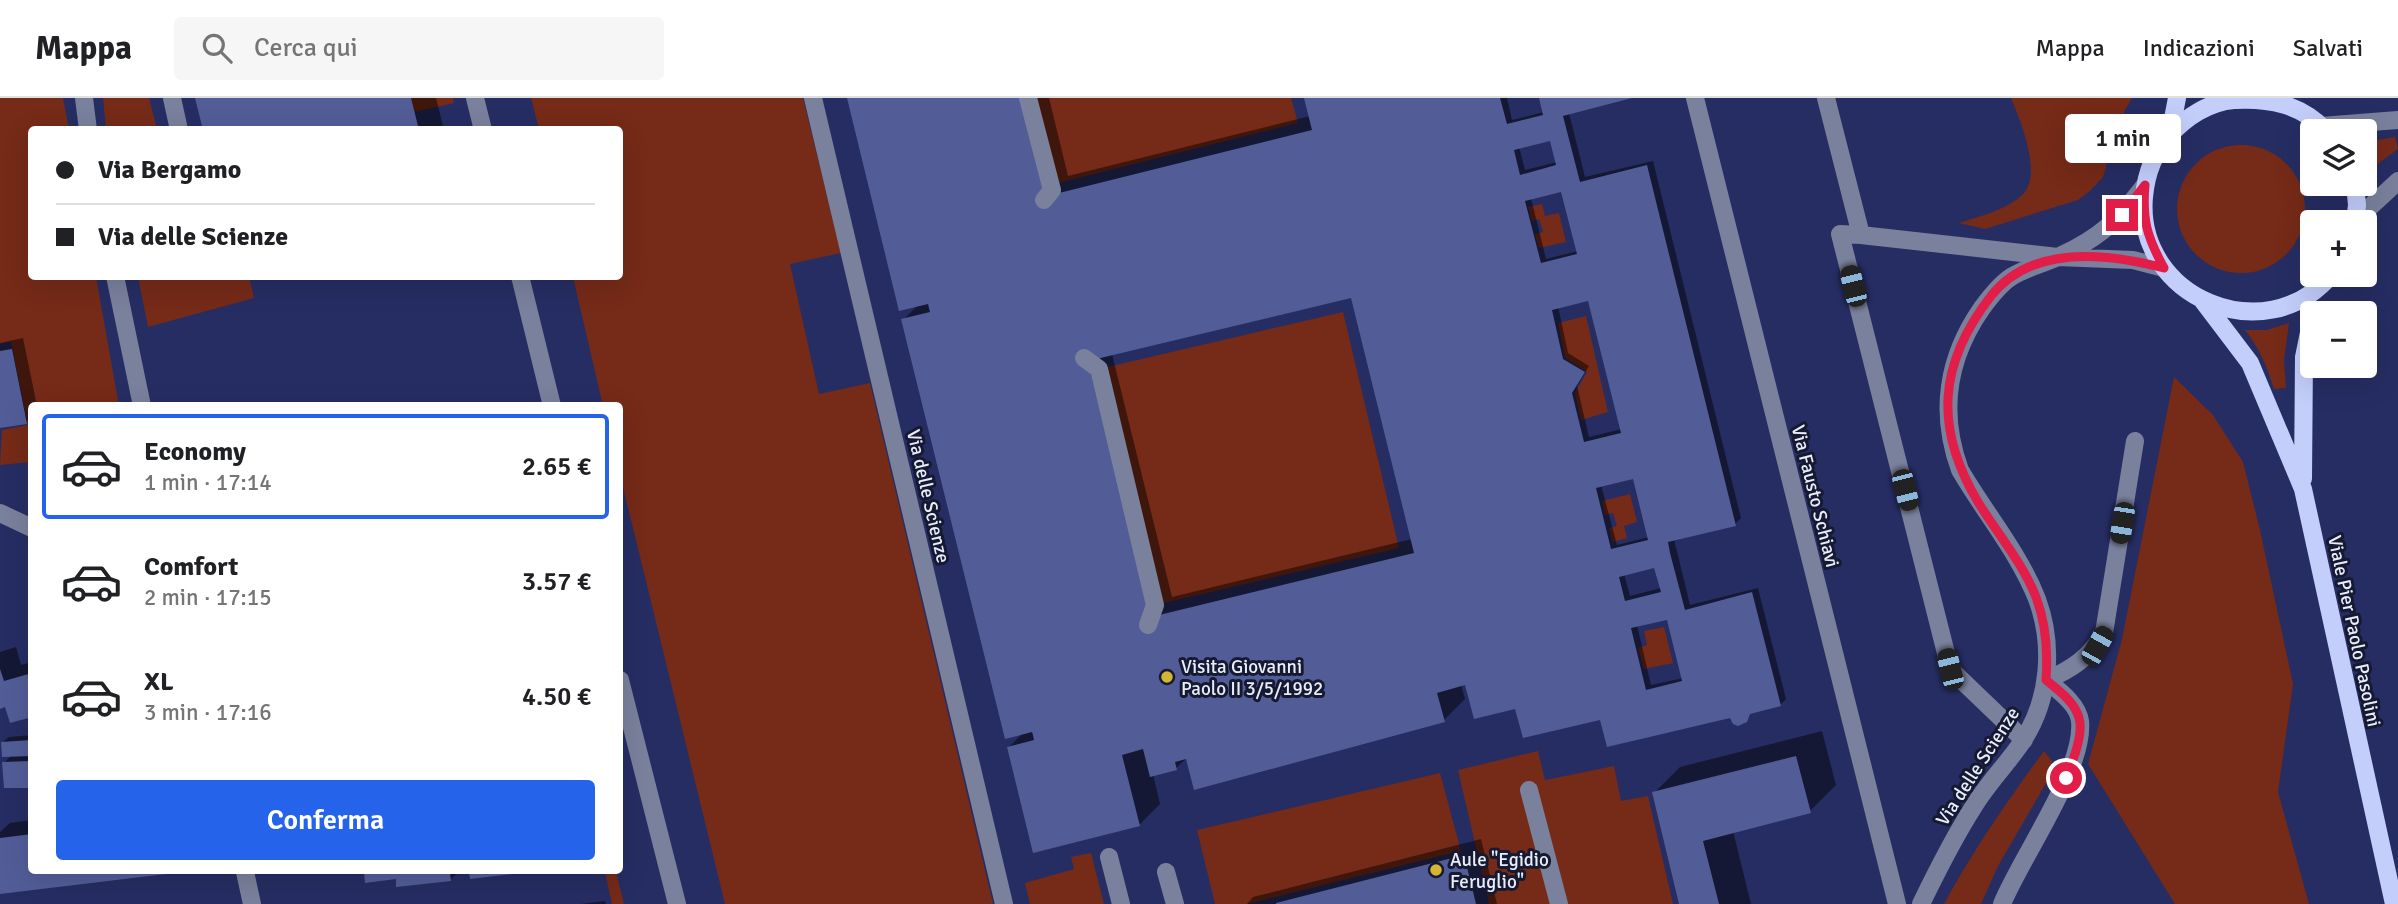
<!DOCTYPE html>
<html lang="it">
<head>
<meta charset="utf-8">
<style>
	:root { --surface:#fff; --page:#f6f6f6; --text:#202124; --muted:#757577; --line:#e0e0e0; --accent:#2563eb }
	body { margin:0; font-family:Signika,sans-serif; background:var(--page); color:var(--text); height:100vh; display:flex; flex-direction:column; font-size:26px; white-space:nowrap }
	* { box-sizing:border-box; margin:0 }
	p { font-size:23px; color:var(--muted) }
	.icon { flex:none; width:38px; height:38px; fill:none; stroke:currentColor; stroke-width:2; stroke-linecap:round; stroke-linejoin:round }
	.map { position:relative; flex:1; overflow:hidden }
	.drawer { position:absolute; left:28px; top:304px; width:595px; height:472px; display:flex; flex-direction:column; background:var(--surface); border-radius:7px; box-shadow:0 7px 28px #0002 }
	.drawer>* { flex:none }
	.top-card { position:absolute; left:28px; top:28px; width:595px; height:154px; border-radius:7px; box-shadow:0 7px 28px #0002; display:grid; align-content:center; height:154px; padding:0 28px; background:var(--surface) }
	.fabs { position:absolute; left:2300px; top:21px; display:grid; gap:14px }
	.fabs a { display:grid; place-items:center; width:77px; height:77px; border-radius:7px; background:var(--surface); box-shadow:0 7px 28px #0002; font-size:35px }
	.end { position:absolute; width:32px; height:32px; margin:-16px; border:9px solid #e11d48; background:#fff; box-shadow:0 0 0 4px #fff }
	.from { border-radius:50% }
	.bubble { position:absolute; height:49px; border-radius:7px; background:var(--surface); box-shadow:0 7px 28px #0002; font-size:23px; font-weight:600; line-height:49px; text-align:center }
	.car { position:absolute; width:21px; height:42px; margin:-21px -10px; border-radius:9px; box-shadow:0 0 5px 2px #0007; background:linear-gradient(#222 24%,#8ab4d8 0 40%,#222 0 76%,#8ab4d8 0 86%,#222 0) }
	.top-card b { display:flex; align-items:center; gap:24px; height:66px; font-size:26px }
	.top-card b+b { border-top:2px solid var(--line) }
	.top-card i { width:18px; height:18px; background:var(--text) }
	ul { padding:12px 0 0; list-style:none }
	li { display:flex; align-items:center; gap:21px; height:105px; margin:0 14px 10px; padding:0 14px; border:4px solid transparent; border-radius:7px }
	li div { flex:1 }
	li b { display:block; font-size:26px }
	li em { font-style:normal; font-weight:600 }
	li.current { border-color:var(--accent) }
	li>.icon { width:63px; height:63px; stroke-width:1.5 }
	.button { display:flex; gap:14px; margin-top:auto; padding:14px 28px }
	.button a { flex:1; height:80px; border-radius:7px; background:var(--accent); color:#fff; font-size:28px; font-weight:600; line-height:80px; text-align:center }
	header { display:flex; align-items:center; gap:42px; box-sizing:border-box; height:98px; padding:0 35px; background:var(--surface); border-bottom:2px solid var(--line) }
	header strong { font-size:33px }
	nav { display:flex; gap:38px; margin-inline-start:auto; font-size:24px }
	.search { width:490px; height:63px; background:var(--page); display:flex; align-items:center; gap:18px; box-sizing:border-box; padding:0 24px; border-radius:7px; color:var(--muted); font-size:26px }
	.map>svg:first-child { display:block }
</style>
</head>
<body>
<header>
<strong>Mappa</strong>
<div class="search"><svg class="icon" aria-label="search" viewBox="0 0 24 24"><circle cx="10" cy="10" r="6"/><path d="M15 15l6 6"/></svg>Cerca qui</div>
<nav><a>Mappa</a><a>Indicazioni</a><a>Salvati</a></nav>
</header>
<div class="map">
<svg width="2398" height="806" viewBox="0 0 2398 806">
	<rect width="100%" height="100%" fill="#262d63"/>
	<path fill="#762a18" d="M0,0H63L69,31L32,32V178L96,179L119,308H32L31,364L0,367L2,332L28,327L11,244L0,246Z
		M103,0H149L157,31H106Z
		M411,0H453L454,5L414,14Z
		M531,0H803L841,155L790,166L819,296L870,285L993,806H725L620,377V308H603L573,179L620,178V32L539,31Z
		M1028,0H1291L1298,25L1050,87Z
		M2011,0H2132L2124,14L2115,38L2103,79L2091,92L2078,102L1985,131L1959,125C1980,118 2008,112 2024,95C2042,74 2020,22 2011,0Z
		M2395,39L2398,51L2364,76V44Z
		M2177 111a64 64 0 1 1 128 0a64 64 0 1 1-128 0Z
		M1542,106L1545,118L1559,115L1566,144L1539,150L1535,137L1543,134L1539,121L1532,123L1528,109Z
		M138,179H249L254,200L148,229Z
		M1343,214L1399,450L1155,507L1099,271Z
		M1586,218L1608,314L1581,322L1575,295L1587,274L1565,260L1558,225Z
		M2289,225L2284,262L2286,290L2274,291C2267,269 2260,251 2245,232H2267Z
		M2174,279L2213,317L2243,364L2260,432L2293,586L2278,694L2309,806H2175L2088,666L2122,541Z
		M1630,396L1637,424L1624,428L1627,440L1613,444L1609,430L1617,428L1613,415L1605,417L1602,403Z
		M1664,529L1673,565L1644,571L1638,550L1647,547L1644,533Z
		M1538,653L1545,682L1614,668L1621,703L1648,698L1673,806H1489L1458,672Z
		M2044,653L2052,663L2049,680L1998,768L1981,806H1944C1973,752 2008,702 2044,653Z
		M1440,675L1461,753L1247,806H1215L1197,732Z
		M1091,755L1104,806H1030L1025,785L1074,771L1071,759Z
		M605,774H616L624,806H612Z"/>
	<path fill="#0007" fill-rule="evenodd" d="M196,0H436L444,32H204Z
		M849,0H1049L1068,78L1310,18L1305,0H1507L1512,22L1544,14L1541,0H1629L1569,15L1585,79L1653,63L1741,420L1735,426L1674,441L1690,507L1758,490L1786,601L1780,607L1752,613L1743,626L1731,618L1606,619L1516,608L1466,584L1461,586L1465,601L1444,622L1187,660L1176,670L1153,676L1160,706L1139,727L1008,650L1024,634L903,222L918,207ZM1551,41L1557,64L1525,72L1519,49ZM1563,92L1578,153L1546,161L1531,100ZM1353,197L1412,441L1172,499L1112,256ZM1590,201L1622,331L1589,339L1577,288L1589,268L1568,255L1558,208ZM1634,379L1649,439L1617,447L1601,387ZM1655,468L1661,490L1630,498L1624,476ZM1668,520L1683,580L1651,587L1637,527Z
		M23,240L37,308H32V318L26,324L0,329V245Z
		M16,549L21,567L32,564V617L7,607L0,609V554Z
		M1822,633L1836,687L1810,713L1733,733L1751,806H1681L1654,695L1680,669Z
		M32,637L31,658L32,688L4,665L12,657L3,644L9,639Z
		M32,722V774H173L0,794V734L10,725Z
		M1481,741L1497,806H1247L1253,799Z
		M366,774H458L450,782L397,780L367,783Z
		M605,803L606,806H581Z"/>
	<path fill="#525d98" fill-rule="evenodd" d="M195,0H411L419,32H203Z
		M847,0H1023L1047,98L1312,32L1304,0H1500L1507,26L1543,17L1539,0H1632L1563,18L1580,84L1647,67L1736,428L1668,444L1670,455L1685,512L1752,494L1781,608L1750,616L1747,624L1738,628L1733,626L1730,620L1607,649L1600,622L1523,640L1515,611L1474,621L1465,587L1437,595L1445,624L1194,692L1186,661L1175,664L1177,672L1150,679L1143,651L1122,657L1140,728L1033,755L1007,649L1034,642L1033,637L1032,634L1005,641L901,221L930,214L928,206L899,213ZM1550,43L1556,67L1520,77L1514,52ZM1561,94L1577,156L1541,165L1525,103ZM1351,200L1414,455L1151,519L1088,263ZM1588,203L1621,335L1584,344L1572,295L1585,274L1563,261L1552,212ZM1633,381L1648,442L1611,451L1596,390ZM1654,470L1661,494L1625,503L1619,479ZM1667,522L1682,583L1646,592L1631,530Z
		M12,251L27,326L0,330V253Z
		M0,571L4,583L32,575V619L10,625L5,609L0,611Z
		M32,642V658L2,659L1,644Z
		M1796,658L1811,715L1703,743L1719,806H1679L1652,694Z
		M31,663L32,690H4L2,664Z
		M32,736V774H173L174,775L0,796V740Z
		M1464,757L1476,806H1276V805Z
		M364,774H450L451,783L396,789V781L365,785Z
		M469,774H521V775L470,781Z"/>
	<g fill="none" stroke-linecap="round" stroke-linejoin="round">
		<path stroke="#7a819c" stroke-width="18" d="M84,0L88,32
			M172,0L179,32
			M475,0L483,32
			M813,0L1004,806
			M1028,0L1052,92L1044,102
			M1695,0L1897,806
			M1826,0L1861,137
			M2321,28L2398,22
			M2356,122L2398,83
			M115,178L142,308
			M520,178L552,308
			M1084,260L1099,271L1155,507L1148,527
			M0,415L32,430
			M620,582L677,806
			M2024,642L1950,571L1840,136L1861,137L2058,159L2133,162L2164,170
			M1529,692L1559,806
			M1109,759L1121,806
			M245,774L252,806
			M1166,774L1175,806
			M1921,806C1937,773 1954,739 1974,708C1988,685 2007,666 2022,644C2050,602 2054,547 2037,501C2019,455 1985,415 1960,372C1939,315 1947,260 1982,210C1990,199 1999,187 2011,179C2027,169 2044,166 2060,158C2101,139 2118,122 2145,87
			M2002,806C2021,759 2085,671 2080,623C2078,606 2058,592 2046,582C2071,572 2090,559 2104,535L2135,343"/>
		<path stroke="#c3cefb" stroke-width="18" d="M2326,33C2301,6 2269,0 2234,2C2209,4 2186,19 2170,37C2154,54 2146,76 2144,99C2135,200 2266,254 2331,177
			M2170,36L2177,0
			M2355,86L2357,107L2355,124
			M2203,203L2250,265L2303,391L2394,806
			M2303,381L2304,259L2312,220"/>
	</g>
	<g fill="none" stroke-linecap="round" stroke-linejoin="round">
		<path stroke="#e11d48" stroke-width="9" d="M2066,680C2072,665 2084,636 2079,620C2075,604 2058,592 2046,582C2048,554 2046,525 2036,499C2022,464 1997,435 1978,404C1934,330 1938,266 1991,198C2032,146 2107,155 2164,170C2147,139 2142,122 2145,87L2122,117"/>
	</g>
	<g fill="#d5b534" stroke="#151931" stroke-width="2.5">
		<circle cx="1167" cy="579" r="7"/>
		<circle cx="1436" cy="772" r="7"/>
	</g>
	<g text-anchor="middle" stroke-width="6" stroke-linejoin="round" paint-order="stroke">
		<g font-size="19" fill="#e9edfa" stroke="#151931">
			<text transform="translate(929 398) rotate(77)" y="7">Via delle Scienze</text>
			<text transform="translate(1816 398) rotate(76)" y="7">Via Fausto Schiavi</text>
			<text transform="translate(2355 533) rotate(78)" y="7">Viale Pier Paolo Pasolini</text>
			<text transform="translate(1977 668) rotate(-57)" y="7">Via delle Scienze</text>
		</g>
		<g font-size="19" fill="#e9edfa" stroke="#151931" text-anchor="start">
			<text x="1181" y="575">Visita Giovanni<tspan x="1181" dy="22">Paolo II 3/5/1992</tspan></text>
			<text x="1450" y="768">Aule "Egidio<tspan x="1450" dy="22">Feruglio"</tspan></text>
		</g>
	</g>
</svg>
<div class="fabs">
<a><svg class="icon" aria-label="layers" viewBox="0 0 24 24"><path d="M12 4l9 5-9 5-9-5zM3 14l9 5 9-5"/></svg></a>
<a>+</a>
<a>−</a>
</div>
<i class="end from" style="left:2066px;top:680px"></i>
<i class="end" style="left:2122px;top:117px"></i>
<div class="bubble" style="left:2065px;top:16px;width:116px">1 min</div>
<i class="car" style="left:1853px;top:188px;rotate:346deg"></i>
<i class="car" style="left:1905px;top:392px;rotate:166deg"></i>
<i class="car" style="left:2122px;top:425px;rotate:189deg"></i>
<i class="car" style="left:2097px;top:548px;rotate:29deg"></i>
<i class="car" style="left:1950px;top:571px;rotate:346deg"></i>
<div class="top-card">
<b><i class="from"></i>Via Bergamo</b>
<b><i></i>Via delle Scienze</b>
</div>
<section class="drawer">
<ul>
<li class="current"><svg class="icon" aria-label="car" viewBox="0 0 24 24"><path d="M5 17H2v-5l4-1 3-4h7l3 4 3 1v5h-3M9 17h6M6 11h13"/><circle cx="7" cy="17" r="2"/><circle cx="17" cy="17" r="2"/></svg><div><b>Economy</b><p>1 min · 17:14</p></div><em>2.65 €</em></li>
<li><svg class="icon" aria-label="car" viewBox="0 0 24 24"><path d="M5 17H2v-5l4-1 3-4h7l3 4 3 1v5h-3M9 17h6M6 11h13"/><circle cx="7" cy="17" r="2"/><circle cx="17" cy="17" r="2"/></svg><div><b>Comfort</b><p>2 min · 17:15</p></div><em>3.57 €</em></li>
<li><svg class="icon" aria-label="car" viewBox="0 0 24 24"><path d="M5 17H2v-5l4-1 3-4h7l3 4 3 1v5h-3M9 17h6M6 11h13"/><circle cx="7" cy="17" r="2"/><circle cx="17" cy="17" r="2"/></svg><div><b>XL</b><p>3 min · 17:16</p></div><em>4.50 €</em></li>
</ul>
<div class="button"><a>Conferma</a></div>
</section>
</div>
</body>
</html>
